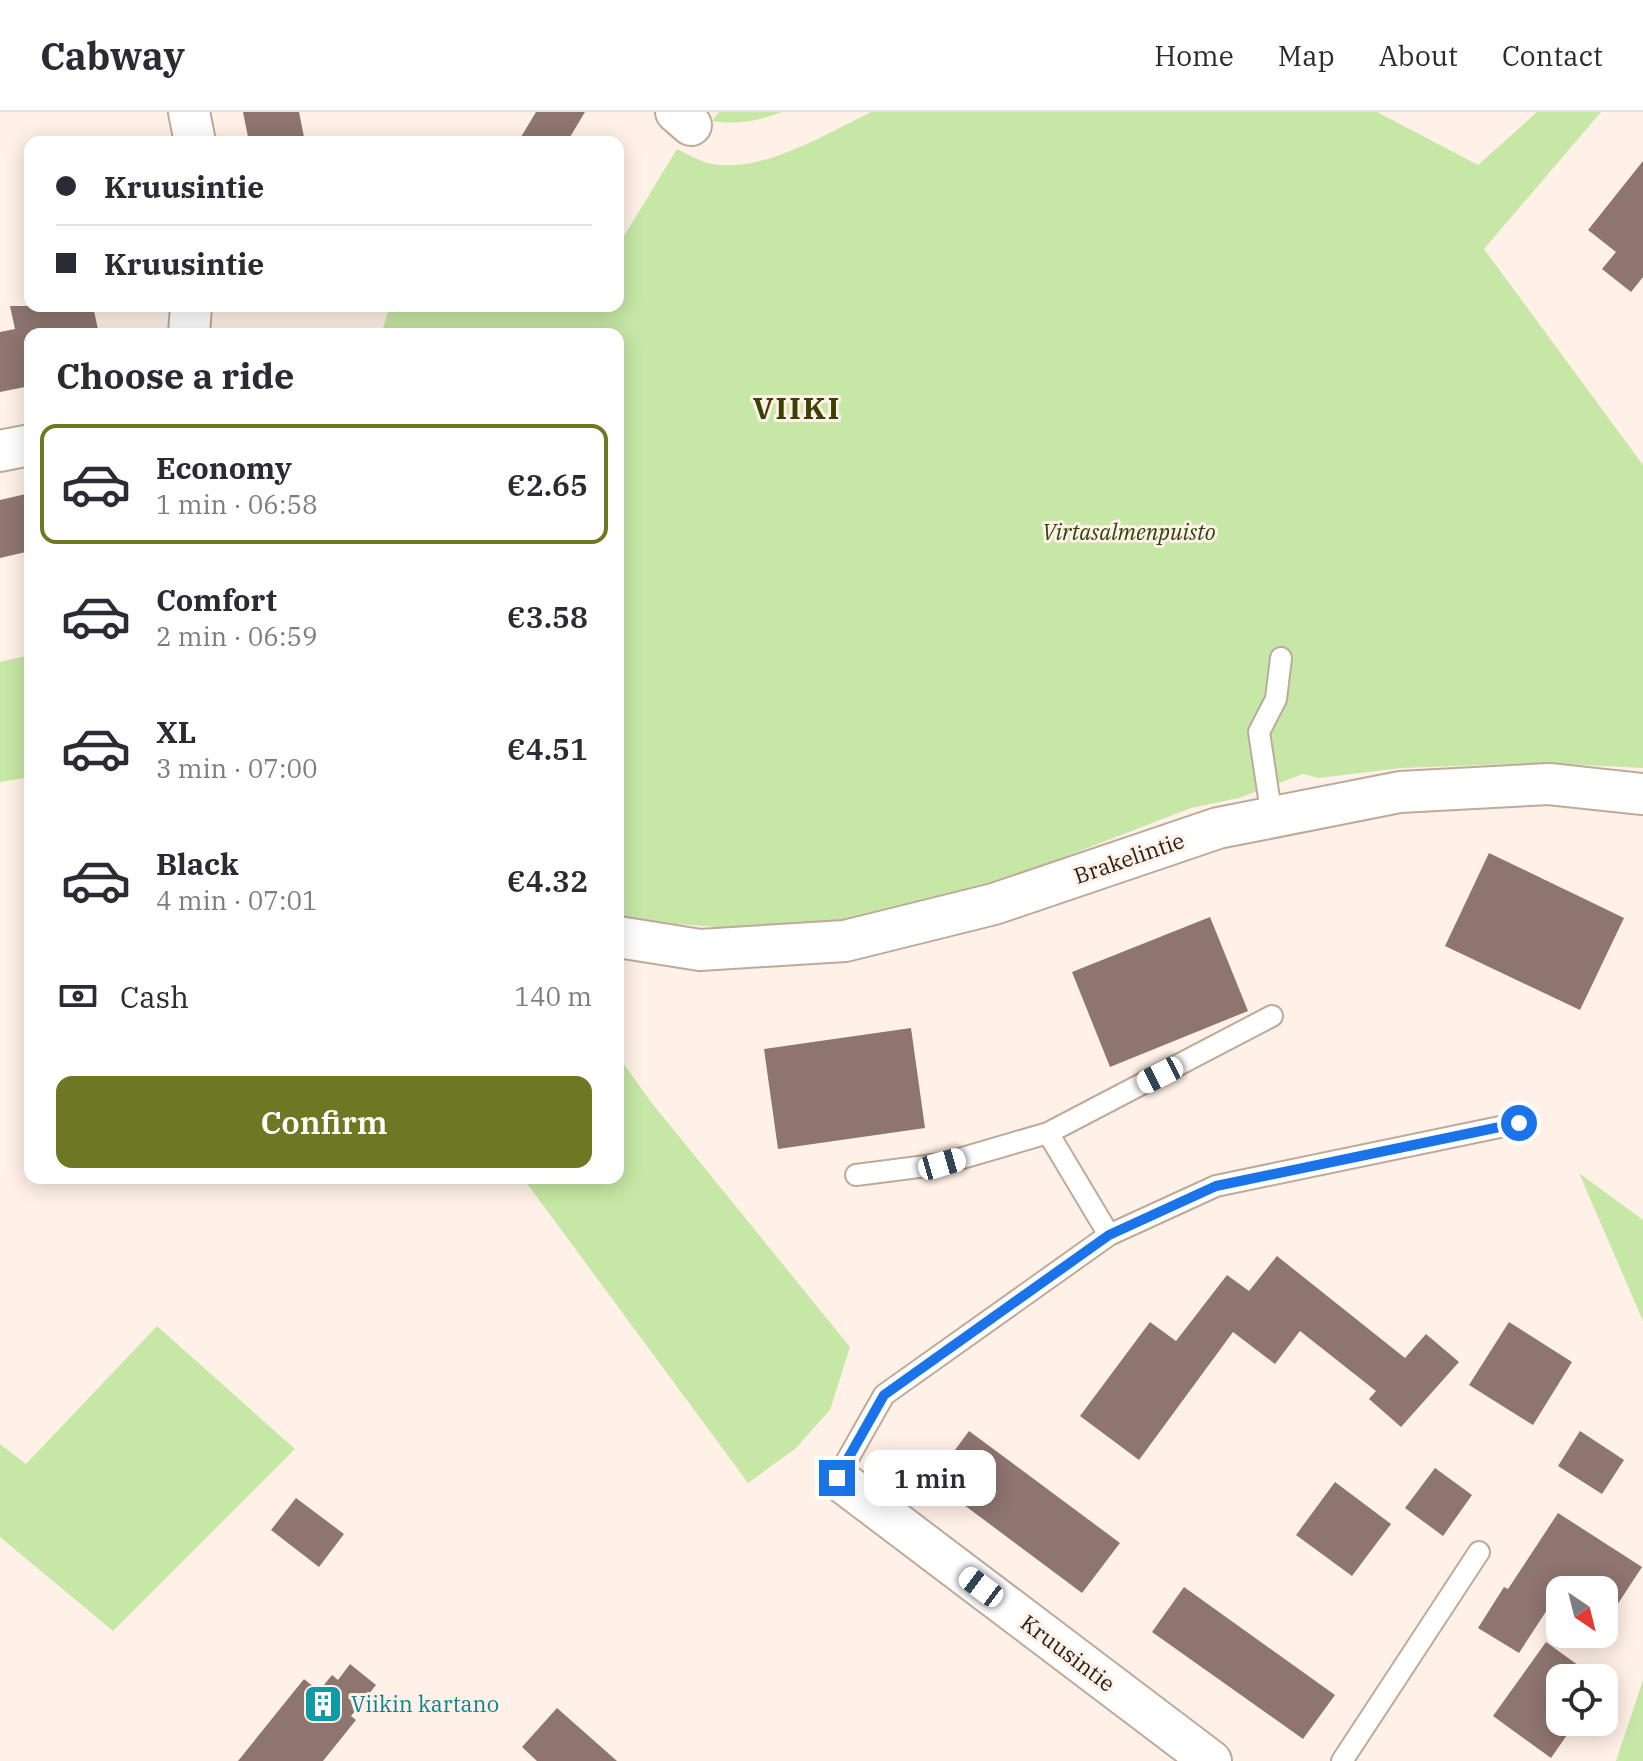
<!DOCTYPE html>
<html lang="en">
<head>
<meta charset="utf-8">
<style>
	:root { --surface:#fff; --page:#f7f7f7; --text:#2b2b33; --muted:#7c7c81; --line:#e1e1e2; --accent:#6e7823 }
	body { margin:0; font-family:"IBM Plex Serif",serif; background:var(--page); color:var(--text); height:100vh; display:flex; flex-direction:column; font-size:30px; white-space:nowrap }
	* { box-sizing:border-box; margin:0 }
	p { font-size:26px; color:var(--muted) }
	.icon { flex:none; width:44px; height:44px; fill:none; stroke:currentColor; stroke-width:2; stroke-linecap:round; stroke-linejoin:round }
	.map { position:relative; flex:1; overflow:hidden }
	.sheet { position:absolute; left:24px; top:216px; width:600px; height:856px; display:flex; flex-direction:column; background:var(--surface); border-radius:16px; box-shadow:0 4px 20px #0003 }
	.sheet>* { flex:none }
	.banner { position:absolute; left:24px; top:24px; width:600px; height:176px; border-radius:16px; box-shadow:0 4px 20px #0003; display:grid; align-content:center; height:176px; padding:0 32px; background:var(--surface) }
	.needle { width:52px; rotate:145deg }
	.tools { position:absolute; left:1546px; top:1464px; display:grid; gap:16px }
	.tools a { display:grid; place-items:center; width:72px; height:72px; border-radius:16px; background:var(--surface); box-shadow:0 4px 20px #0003; font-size:40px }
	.end { position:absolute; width:36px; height:36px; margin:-18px; border:10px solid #1a73e8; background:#fff; box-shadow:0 0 0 4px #fff }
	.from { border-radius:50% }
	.bubble { position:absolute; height:56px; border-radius:16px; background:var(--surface); box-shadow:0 4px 20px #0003; font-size:26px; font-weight:600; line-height:56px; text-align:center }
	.car { position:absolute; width:24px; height:48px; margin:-24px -12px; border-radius:10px; box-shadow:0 0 6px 2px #0007; background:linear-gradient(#fff 24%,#345 0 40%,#fff 0 76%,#345 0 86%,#fff 0) }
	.banner b { display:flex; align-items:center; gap:28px; height:76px; font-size:30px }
	.banner b+b { border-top:2px solid var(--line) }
	.banner i { width:20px; height:20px; background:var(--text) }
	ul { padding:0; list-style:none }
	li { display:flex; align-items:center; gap:24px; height:120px; margin:0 16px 12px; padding:0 16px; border:4px solid transparent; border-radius:16px }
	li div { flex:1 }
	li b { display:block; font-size:30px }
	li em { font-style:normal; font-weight:600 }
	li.selected { border-color:var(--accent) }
	li>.icon { width:72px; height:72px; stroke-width:1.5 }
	h2 { padding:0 32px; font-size:36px; line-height:96px }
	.pay { display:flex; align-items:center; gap:20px; height:88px; padding:0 32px; font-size:30px }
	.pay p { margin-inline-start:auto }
	.primary-button { display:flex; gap:16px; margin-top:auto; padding:16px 32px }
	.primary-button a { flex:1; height:92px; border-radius:16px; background:var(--accent); color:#fff; font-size:32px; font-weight:600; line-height:92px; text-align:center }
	header { display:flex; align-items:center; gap:48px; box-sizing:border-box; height:112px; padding:0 40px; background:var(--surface); border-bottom:2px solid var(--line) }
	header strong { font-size:38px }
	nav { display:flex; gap:44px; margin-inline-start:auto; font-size:28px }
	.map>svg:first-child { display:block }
</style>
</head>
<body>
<header>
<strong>Cabway</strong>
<nav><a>Home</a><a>Map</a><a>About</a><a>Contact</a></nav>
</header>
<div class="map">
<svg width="1643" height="1649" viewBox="0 0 1643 1649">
	<rect width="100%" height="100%" fill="#fff1e7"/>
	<path fill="#c6e7a5" d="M719,0H782C758,9 737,13 712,9Z
		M871,0H1377L1478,53L1537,0H1601L1484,137L1643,353V656L1540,651L1401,656L1319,666L1303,662L1239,686L1191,696L1010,766L905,799L815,812L747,817L618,808V222H381L390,194H618V134L677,37C688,42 701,50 712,52C763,61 826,22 871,0Z
		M30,543V665L0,670V550Z
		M618,944L651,990L850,1235L830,1298L795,1337L748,1371L523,1066H618Z
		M1579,1061L1643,1108V1209Z
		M157,1214L295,1337L113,1519L0,1425V1332L26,1352Z
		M1643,1568V1649H1616Z"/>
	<path fill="#8f7570" d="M243,0H299L305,30H249Z
		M536,0H585L567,30H518Z
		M1643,49V165L1631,180L1602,157L1616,140L1588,118Z
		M10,194H93L99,222H30V274L0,280V220L15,217Z
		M30,381V439L0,446V388Z
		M1489,741L1624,806L1580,898L1445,834Z
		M1210,805L1248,899L1110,955L1072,860Z
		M911,916L925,1016L778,1037L764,937Z
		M1277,1144L1405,1246L1426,1222L1459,1250L1401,1315L1369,1287L1376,1279L1300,1219L1275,1252L1233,1220L1139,1348L1080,1304L1150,1210L1176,1229L1227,1163L1249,1179Z
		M1509,1210L1572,1250L1533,1313L1469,1273Z
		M969,1319L1120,1431L1082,1481L932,1369Z
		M1580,1319L1624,1348L1602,1382L1558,1354Z
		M1435,1356L1472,1383L1443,1424L1405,1396Z
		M1335,1370L1391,1412L1352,1464L1296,1423Z
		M296,1386L344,1422L319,1455L271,1418Z
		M1558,1401L1642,1455L1604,1513V1478H1560L1519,1541L1478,1516L1504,1475L1508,1477Z
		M1184,1475L1335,1583L1303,1627L1152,1520Z
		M1546,1530L1596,1566H1560V1610H1576L1551,1646L1493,1604Z
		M350,1552L376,1573L351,1604L356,1608L323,1649H238L304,1567L319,1579L332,1563L338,1568Z
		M557,1596L617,1649H537L522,1635Z"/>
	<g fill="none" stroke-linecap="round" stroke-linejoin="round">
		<g stroke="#beaa99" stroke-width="24">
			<path id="service" d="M1272,706L1259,620L1276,587L1281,546
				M1048,1021L1109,1123
				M856,1063L942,1052L1048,1021L1272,904
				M837,1366L884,1283L1109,1123L1216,1074L1519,1011
				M1342,1649L1479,1440"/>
		</g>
		<g stroke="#beaa99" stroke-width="44">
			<path id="minor" d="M189,0L195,30
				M676,0L691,13
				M189,222L191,194
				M0,339L30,333
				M618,825L700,838L845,829L994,792L1218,716L1400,680L1549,672L1643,682
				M837,1366L1211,1649"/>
		</g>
		<use href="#service" stroke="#fff" stroke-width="20"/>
		<use href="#minor" stroke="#fff" stroke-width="40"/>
	</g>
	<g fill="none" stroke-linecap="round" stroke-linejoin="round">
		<path stroke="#1a73e8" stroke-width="10" d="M837,1366L884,1283L1109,1123L1216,1074L1519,1011"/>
	</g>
	<defs>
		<g id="building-square" transform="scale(2)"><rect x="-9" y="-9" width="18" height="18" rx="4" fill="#0f9aa8" stroke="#fff1e7"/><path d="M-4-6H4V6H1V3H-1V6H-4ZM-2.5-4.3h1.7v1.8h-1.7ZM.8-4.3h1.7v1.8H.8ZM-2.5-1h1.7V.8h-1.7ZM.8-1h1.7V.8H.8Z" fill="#fff"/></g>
	</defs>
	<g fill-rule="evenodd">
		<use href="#building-square" x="323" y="1592"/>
	</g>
	<g text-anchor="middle" stroke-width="6" stroke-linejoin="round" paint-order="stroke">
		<g font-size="22" font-style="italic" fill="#2d440d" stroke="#fff1e7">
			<text x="1129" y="428">Virtasalmenpuisto</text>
		</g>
		<g font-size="22" fill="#261f18" stroke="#fff1e7">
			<text transform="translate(1129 746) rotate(-19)" y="8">Brakelintie</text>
			<text transform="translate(1068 1541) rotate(37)" y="8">Kruusintie</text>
		</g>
		<g font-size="22" fill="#0d838f" stroke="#fff1e7" text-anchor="start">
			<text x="351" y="1600">Viikin kartano</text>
		</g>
		<g font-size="30" font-weight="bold" letter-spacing="2" fill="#3b4102" stroke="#fff1e7">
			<text x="797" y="307">VIIKI</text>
		</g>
	</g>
</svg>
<div class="tools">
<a><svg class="needle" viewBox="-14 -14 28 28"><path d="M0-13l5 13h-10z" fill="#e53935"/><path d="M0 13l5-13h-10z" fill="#7c7c81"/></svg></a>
<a><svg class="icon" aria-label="locate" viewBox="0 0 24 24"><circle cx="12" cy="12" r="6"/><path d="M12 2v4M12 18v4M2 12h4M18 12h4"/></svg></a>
</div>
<i class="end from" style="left:1519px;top:1011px"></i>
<i class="end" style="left:837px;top:1366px"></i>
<div class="bubble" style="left:864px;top:1338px;width:132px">1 min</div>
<i class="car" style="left:1160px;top:963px;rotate:243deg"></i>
<i class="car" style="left:942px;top:1052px;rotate:74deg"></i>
<i class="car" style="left:981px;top:1475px;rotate:307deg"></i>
<div class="banner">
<b><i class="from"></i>Kruusintie</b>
<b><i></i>Kruusintie</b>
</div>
<section class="sheet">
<h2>Choose a ride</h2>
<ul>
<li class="selected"><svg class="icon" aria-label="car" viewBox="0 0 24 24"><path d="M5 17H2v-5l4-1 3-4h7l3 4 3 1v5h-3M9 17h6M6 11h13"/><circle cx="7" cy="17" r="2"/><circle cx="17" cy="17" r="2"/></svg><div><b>Economy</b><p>1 min · 06:58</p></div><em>€2.65</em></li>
<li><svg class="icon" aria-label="car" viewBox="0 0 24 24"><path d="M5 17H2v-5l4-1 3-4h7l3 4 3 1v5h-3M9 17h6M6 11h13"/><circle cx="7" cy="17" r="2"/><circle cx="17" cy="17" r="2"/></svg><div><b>Comfort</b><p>2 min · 06:59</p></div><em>€3.58</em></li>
<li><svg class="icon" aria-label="car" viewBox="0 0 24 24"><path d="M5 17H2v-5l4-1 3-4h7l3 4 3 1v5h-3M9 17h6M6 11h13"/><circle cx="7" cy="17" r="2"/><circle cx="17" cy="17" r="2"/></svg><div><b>XL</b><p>3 min · 07:00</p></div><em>€4.51</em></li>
<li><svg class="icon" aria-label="car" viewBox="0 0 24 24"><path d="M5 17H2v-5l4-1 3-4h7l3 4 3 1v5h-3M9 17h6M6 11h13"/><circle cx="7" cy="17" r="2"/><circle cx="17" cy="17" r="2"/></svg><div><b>Black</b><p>4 min · 07:01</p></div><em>€4.32</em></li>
</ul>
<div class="pay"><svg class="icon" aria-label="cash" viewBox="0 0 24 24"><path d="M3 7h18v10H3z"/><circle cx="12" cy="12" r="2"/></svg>Cash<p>140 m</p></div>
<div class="primary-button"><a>Confirm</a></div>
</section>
</div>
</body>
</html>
